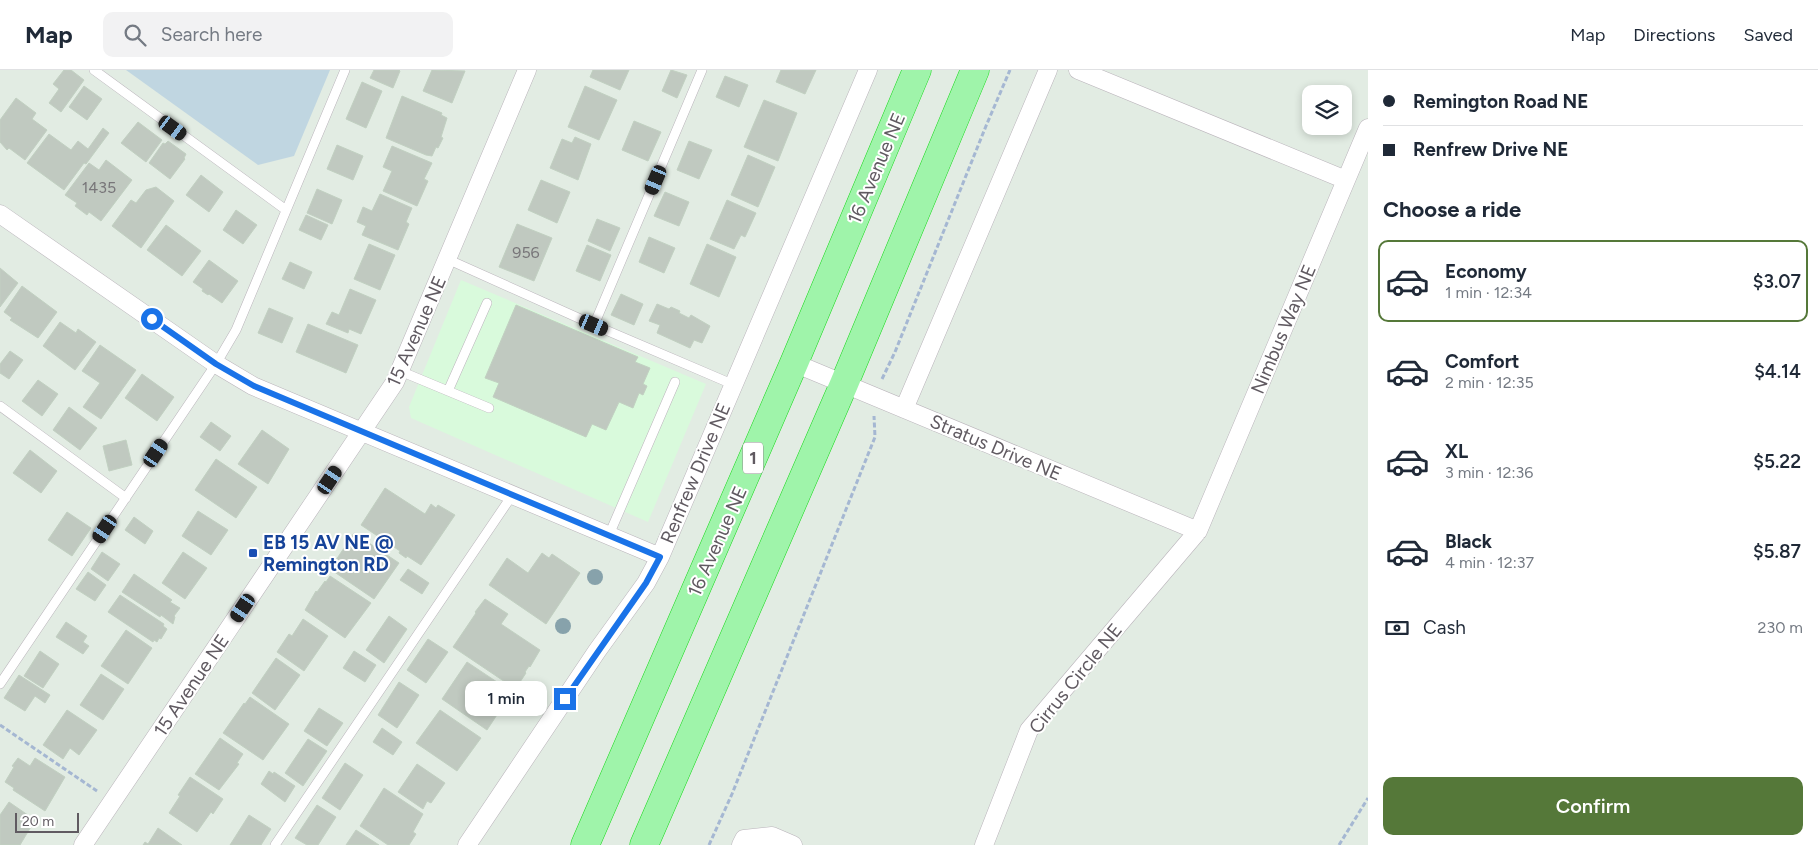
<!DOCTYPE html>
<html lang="en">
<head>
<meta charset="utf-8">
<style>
	:root { --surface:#fff; --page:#f2f2f3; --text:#1f2937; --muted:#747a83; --line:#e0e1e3; --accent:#557839 }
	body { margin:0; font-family:Figtree,sans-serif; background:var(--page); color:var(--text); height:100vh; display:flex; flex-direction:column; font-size:19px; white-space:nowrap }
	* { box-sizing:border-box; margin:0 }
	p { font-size:16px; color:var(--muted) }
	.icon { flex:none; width:28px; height:28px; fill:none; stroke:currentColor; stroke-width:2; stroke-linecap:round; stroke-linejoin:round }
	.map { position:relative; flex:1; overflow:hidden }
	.panel { display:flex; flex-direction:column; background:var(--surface); width:450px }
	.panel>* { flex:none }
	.hud { display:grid; align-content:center; height:110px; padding:0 15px; background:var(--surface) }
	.controls { position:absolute; left:1302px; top:15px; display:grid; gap:10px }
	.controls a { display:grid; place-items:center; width:50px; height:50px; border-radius:10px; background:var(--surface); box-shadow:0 2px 8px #0003; font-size:25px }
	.scale { position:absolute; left:15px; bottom:12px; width:64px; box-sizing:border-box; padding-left:5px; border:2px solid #605a61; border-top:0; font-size:14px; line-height:18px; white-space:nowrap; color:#605a61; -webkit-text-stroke:4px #fff; paint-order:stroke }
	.end { position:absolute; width:22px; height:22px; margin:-11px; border:6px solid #1a73e8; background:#fff; box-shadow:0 0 0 2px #fff }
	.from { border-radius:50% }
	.bubble { position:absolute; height:35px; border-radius:10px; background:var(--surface); box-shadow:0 2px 8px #0003; font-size:16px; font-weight:600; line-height:35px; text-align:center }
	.car { position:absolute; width:15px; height:30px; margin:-15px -8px; border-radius:6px; box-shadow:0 0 4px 1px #0007; background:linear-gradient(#222 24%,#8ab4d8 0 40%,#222 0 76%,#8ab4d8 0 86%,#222 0) }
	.hud b { display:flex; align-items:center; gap:18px; height:48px; font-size:19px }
	.hud b+b { border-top:1px solid var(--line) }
	.hud i { width:12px; height:12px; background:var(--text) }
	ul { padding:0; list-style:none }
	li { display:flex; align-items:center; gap:15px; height:82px; margin:0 10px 8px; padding:0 5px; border:2px solid transparent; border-radius:10px }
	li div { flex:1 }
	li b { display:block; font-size:19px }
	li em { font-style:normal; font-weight:600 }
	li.current { border-color:var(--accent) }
	li>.icon { width:45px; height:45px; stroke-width:1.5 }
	h2 { padding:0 15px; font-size:22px; line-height:60px }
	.pay { display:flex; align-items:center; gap:12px; height:55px; padding:0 15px; font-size:19px }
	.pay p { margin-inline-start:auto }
	.cta { display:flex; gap:10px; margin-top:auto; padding:10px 15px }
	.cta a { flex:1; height:58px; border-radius:10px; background:var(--accent); color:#fff; font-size:20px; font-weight:600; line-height:58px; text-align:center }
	header { display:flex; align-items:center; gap:30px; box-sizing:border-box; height:70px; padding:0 25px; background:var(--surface); border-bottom:1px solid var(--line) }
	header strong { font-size:24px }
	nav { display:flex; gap:28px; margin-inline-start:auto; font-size:18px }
	.search { width:350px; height:45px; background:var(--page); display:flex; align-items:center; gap:12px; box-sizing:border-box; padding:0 18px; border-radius:10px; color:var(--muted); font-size:19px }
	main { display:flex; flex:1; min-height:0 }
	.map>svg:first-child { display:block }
</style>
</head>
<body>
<header>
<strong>Map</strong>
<div class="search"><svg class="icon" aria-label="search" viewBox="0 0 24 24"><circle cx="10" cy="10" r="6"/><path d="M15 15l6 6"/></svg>Search here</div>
<nav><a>Map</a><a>Directions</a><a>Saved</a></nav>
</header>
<main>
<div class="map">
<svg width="1368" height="775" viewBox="0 0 1368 775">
	<rect width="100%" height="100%" fill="#e2ece3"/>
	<path fill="#d9fadc" d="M461,210L706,314L648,452L411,348L409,337Z"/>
	<path fill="#c0d6e1" d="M126,0H330L294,86L258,95Z"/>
	<path fill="#c0c9c0" stroke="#c1d0c1" d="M64,0H71L84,10L61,42L49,33L59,19L53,14Z
		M374,0H399L400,1L393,18L370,8Z
		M432,0L465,1L452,33L423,21Z
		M593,0H629L620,20L590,7Z
		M671,0L687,5L677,28L662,21Z
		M781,0H816L805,24L776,12Z
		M725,6L748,15L739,37L716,27Z
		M362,12L382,21L366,58L346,49Z
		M84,16L102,29L87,50L69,37Z
		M585,16L617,30L599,70L568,57Z
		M402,26L442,43L441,45L447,48L441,67L443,68L438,78L436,77L432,86L426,85L386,68Z
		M16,28L36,43L32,49L47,60L25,90L9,78L7,80L0,72V50Z
		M764,30L797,43L778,91L744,77Z
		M634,51L661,62L648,91L622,80Z
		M138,52L162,70L146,92L121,73Z
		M103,58L109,63L86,94L84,93L64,120L27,93L49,64L71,80L78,71L88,79Z
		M575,67L591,74L578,110L550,98L562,69L572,73Z
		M168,71L186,84L184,88L185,89L170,109L149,93L163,73L165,74Z
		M689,71L712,80L699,109L677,100Z
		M337,75L363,86L353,110L327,99Z
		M392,76L432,93L424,109L428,111L417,136L383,121L392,101L383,97Z
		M748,85L775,97L758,137L731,125Z
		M106,90L132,110L101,151L89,142L87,145L75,136L77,133L65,125L89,93L99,100Z
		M201,105L223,122L209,142L186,125Z
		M541,110L570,122L557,153L528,140Z
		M156,117L174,131L141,178L112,156L131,130L136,133L146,120Z
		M317,119L342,130L332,154L307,143Z
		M665,122L689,132L679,156L654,146Z
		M380,124L412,138L406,152L409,154L398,180L362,165L366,156L357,152L363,137L372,141Z
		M727,130L756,143L745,167L741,165L734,179L710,169Z
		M236,140L257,155L243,174L223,160Z
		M306,145L328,155L321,170L299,160Z
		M597,149L620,158L610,181L588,171Z
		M517,154L552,168L534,211L499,197Z
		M166,155L201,181L182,206L147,180Z
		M649,167L675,178L664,203L639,192Z
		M369,174L395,185L380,220L354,209Z
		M707,174L736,187L719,227L690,214Z
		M587,175L611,185L600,211L576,201Z
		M209,190L238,211L222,233L209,224L208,225L202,221L203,219L193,212Z
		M290,192L312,202L304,219L282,209Z
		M0,198L18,213L0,237Z
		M22,216L57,242L38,268L10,250L12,248L4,242Z
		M350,219L376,230L361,264L349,259L348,263L326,254L332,242L339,245Z
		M621,224L643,234L634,255L611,245Z
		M657,234L669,239L671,237L680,241L679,243L689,248L691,245L710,256L702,273L694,270L690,278L657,263L660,255L649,251Z
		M516,235L638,287L635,292L650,298L643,314L647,316L643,325L639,323L633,338L619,332L606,360L592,354L586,367L493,327L499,313L485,308Z
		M269,238L293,248L282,273L258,263Z
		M60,252L76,263L78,259L96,272L75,300L43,276Z
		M308,254L358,275L346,303L296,282Z
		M100,275L136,300L101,349L83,337L100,313L82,301Z
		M10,281L23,290L9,309L0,303V294Z
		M142,304L174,327L157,351L125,328Z
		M38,310L58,324L42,346L22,331Z
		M69,337L97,358L80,380L53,360Z
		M211,352L231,366L220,381L200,367Z
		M262,360L289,379L268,414L238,394Z
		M126,370L132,395L109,401L103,376Z
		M30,380L57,401L41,423L13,403Z
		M216,389L257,417L236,448L195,420Z
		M385,418L425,444L431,434L436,438L438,435L455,445L421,495L407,486L406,488L399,483L400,481L361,455Z
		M198,441L228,460L211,485L182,466Z
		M67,442L91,458L72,486L48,470Z
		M134,447L153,461L145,474L125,460Z
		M354,463L399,493L374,529L330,499Z
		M102,482L120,494L108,511L91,499Z
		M183,482L207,498L185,529L162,513Z
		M542,483L549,488L552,484L580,503L546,554L489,515L507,488L528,503Z
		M408,499L429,513L422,524L400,510Z
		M88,502L106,515L95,531L76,519Z
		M134,504L172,530L170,532L180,538L174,546L175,547L173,554L161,545L160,547L122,522Z
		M330,506L371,533L345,568L305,540L316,521L317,522L325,511L326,512Z
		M120,525L164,554L163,556L167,559L161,569L159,568L157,572L154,570L153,572L108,542Z
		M485,529L508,544L501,554L540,580L530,597L529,596L525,602L526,603L520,612L518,611L514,618L453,577L476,543L475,542Z
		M389,546L407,559L384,593L366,580Z
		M303,549L328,566L304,601L277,582L289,564L292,566Z
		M66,552L87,566L83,572L89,576L83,584L56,567Z
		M126,560L152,578L128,614L101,596Z
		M428,569L448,582L426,613L407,600Z
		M40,581L59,594L43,618L24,606Z
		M354,581L376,595L365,612L343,598Z
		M276,588L300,605L275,640L252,623Z
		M467,592L512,622L487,660L442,629Z
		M101,604L124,619L103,650L80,635Z
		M19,605L50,625L45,633L35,626L25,641L4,628Z
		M399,612L419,625L397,658L378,645Z
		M250,627L289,654L263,690L223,663L244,633L245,634Z
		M319,638L343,653L327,676L304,661Z
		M67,640L97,660L79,685L70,678L63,689L43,675Z
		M440,640L481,668L457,701L416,673Z
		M382,658L402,672L393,685L373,672Z
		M220,668L243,684L237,693L239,694L219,720L195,704Z
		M308,669L327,681L303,716L285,703Z
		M18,688L30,696L35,688L65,707L45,741L13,720L14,718L5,712L14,697L12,696Z
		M345,693L363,705L340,740L322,728Z
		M417,694L445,713L431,733L427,731L423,739L398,722Z
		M269,701L273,704L274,702L295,716L285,732L261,714Z
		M190,707L223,729L213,744L211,742L197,762L169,743L180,726L178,725Z
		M384,718L423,744L413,762L416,764L409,775H388L360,756Z
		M9,732L35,750L20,775H0V745Z
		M317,735L336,747L318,775H307L295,768Z
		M249,745L271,759L261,775H230Z
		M158,758L182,775H143L145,772L148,774Z
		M356,760L379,775H346Z"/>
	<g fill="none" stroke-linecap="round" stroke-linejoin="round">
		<g stroke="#bab4bb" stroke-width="10">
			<path id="service" d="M94,0L286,140
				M447,189L594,255L732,314
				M594,255L702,0
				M400,301L489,338
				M448,321L487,233
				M0,336L126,428
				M609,465L675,312
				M0,614L216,294L236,260L345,0
				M275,775L513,424"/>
		</g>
		<g stroke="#bab4bb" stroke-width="19">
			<path id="minor" d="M1078,0L1346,110
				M0,144L216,294L253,316L660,487
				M794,293L1198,461
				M904,339L1048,0
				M83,775L395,312L527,0
				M467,775L597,581L646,513L660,487L868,0
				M741,775L744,769L772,766L793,775
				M984,775L1029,660L1198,461L1368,58"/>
		</g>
		<g stroke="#16d81a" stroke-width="29">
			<path id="trunk" d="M585,775L794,293L917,0
				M644,775L844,314L975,0"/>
		</g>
		<path stroke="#a5b7d2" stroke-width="3" stroke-dasharray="5 2.5" stroke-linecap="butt" d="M882,309L895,282L986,56L1010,0
			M0,655L97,721
			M709,775L732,724L875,367L874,346
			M1339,775L1368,728"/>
		<use href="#service" stroke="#fff" stroke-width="9"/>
		<use href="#minor" stroke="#fff" stroke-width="18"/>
		<use href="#trunk" stroke="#9ff4aa" stroke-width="28"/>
	</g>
	<g fill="#87a2ab">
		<circle cx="595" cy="507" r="8"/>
		<circle cx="563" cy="556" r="8"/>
	</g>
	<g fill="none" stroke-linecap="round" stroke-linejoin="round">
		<path stroke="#1a73e8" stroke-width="6" d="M152,249L216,294L254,316L660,487L646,513L565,629"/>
	</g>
	<rect fill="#1a4fb4" stroke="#fff" stroke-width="2" x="248" y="478" width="10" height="10" rx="2.5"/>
	<g text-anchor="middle" stroke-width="4" stroke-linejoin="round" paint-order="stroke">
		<g font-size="16" fill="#787679">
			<text x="99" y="123">1435</text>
			<text x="526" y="188">956</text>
		</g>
		<rect fill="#fff" stroke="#908c90" stroke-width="1" x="743" y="372.5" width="20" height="31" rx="4"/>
		<g font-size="18" font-weight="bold" fill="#605a61">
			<text x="753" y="394">1</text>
		</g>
		<g font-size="19" fill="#605a61" stroke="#fff">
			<text transform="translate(876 98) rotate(-67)" y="7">16 Avenue NE</text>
			<text transform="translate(1283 259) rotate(-67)" y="7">Nimbus Way NE</text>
			<text transform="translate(416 261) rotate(-66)" y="7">15 Avenue NE</text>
			<text transform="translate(996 377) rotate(23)" y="7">Stratus Drive NE</text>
			<text transform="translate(695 403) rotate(-67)" y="7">Renfrew Drive NE</text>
			<text transform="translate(717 471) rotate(-66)" y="7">16 Avenue NE</text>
			<text transform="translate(1075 608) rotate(-51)" y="7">Cirrus Circle NE</text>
			<text transform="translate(191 615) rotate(-56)" y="7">15 Avenue NE</text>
		</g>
		<g font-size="19" font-weight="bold" fill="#164399" stroke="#fff" text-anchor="start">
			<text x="263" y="479">EB 15 AV NE @<tspan x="263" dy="22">Remington RD</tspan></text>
		</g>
	</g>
</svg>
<div class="controls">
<a><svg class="icon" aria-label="layers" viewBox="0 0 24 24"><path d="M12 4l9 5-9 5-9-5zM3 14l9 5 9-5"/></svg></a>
</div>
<div class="scale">20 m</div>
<i class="end from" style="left:152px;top:249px"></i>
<i class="end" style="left:565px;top:629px"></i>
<div class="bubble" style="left:465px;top:611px;width:82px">1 min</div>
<i class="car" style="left:173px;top:58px;rotate:126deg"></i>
<i class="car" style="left:656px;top:110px;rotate:203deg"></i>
<i class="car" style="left:594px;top:255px;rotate:113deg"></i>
<i class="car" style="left:156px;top:383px;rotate:34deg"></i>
<i class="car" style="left:330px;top:410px;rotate:34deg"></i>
<i class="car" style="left:105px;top:459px;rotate:214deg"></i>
<i class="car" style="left:243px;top:538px;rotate:214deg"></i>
</div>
<section class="panel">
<div class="hud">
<b><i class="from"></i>Remington Road NE</b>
<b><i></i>Renfrew Drive NE</b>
</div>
<h2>Choose a ride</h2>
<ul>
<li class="current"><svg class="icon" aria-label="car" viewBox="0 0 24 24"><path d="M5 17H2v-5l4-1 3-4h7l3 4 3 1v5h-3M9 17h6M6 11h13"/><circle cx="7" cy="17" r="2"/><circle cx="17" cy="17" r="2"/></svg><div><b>Economy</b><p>1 min · 12:34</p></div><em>$3.07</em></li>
<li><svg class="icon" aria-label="car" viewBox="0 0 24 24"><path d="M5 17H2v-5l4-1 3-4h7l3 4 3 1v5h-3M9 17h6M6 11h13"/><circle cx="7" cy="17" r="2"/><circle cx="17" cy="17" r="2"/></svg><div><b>Comfort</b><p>2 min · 12:35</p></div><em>$4.14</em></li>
<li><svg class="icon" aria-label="car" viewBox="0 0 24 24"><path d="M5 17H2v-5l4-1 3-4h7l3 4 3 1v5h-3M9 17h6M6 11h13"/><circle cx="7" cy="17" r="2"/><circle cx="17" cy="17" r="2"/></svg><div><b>XL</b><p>3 min · 12:36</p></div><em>$5.22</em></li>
<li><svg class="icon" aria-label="car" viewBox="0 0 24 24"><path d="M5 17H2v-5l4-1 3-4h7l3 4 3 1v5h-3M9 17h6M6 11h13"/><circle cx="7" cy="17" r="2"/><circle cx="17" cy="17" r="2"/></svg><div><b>Black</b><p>4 min · 12:37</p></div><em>$5.87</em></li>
</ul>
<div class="pay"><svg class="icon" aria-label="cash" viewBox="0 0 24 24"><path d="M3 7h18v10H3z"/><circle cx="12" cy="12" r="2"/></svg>Cash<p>230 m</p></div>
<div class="cta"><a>Confirm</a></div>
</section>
</main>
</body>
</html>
